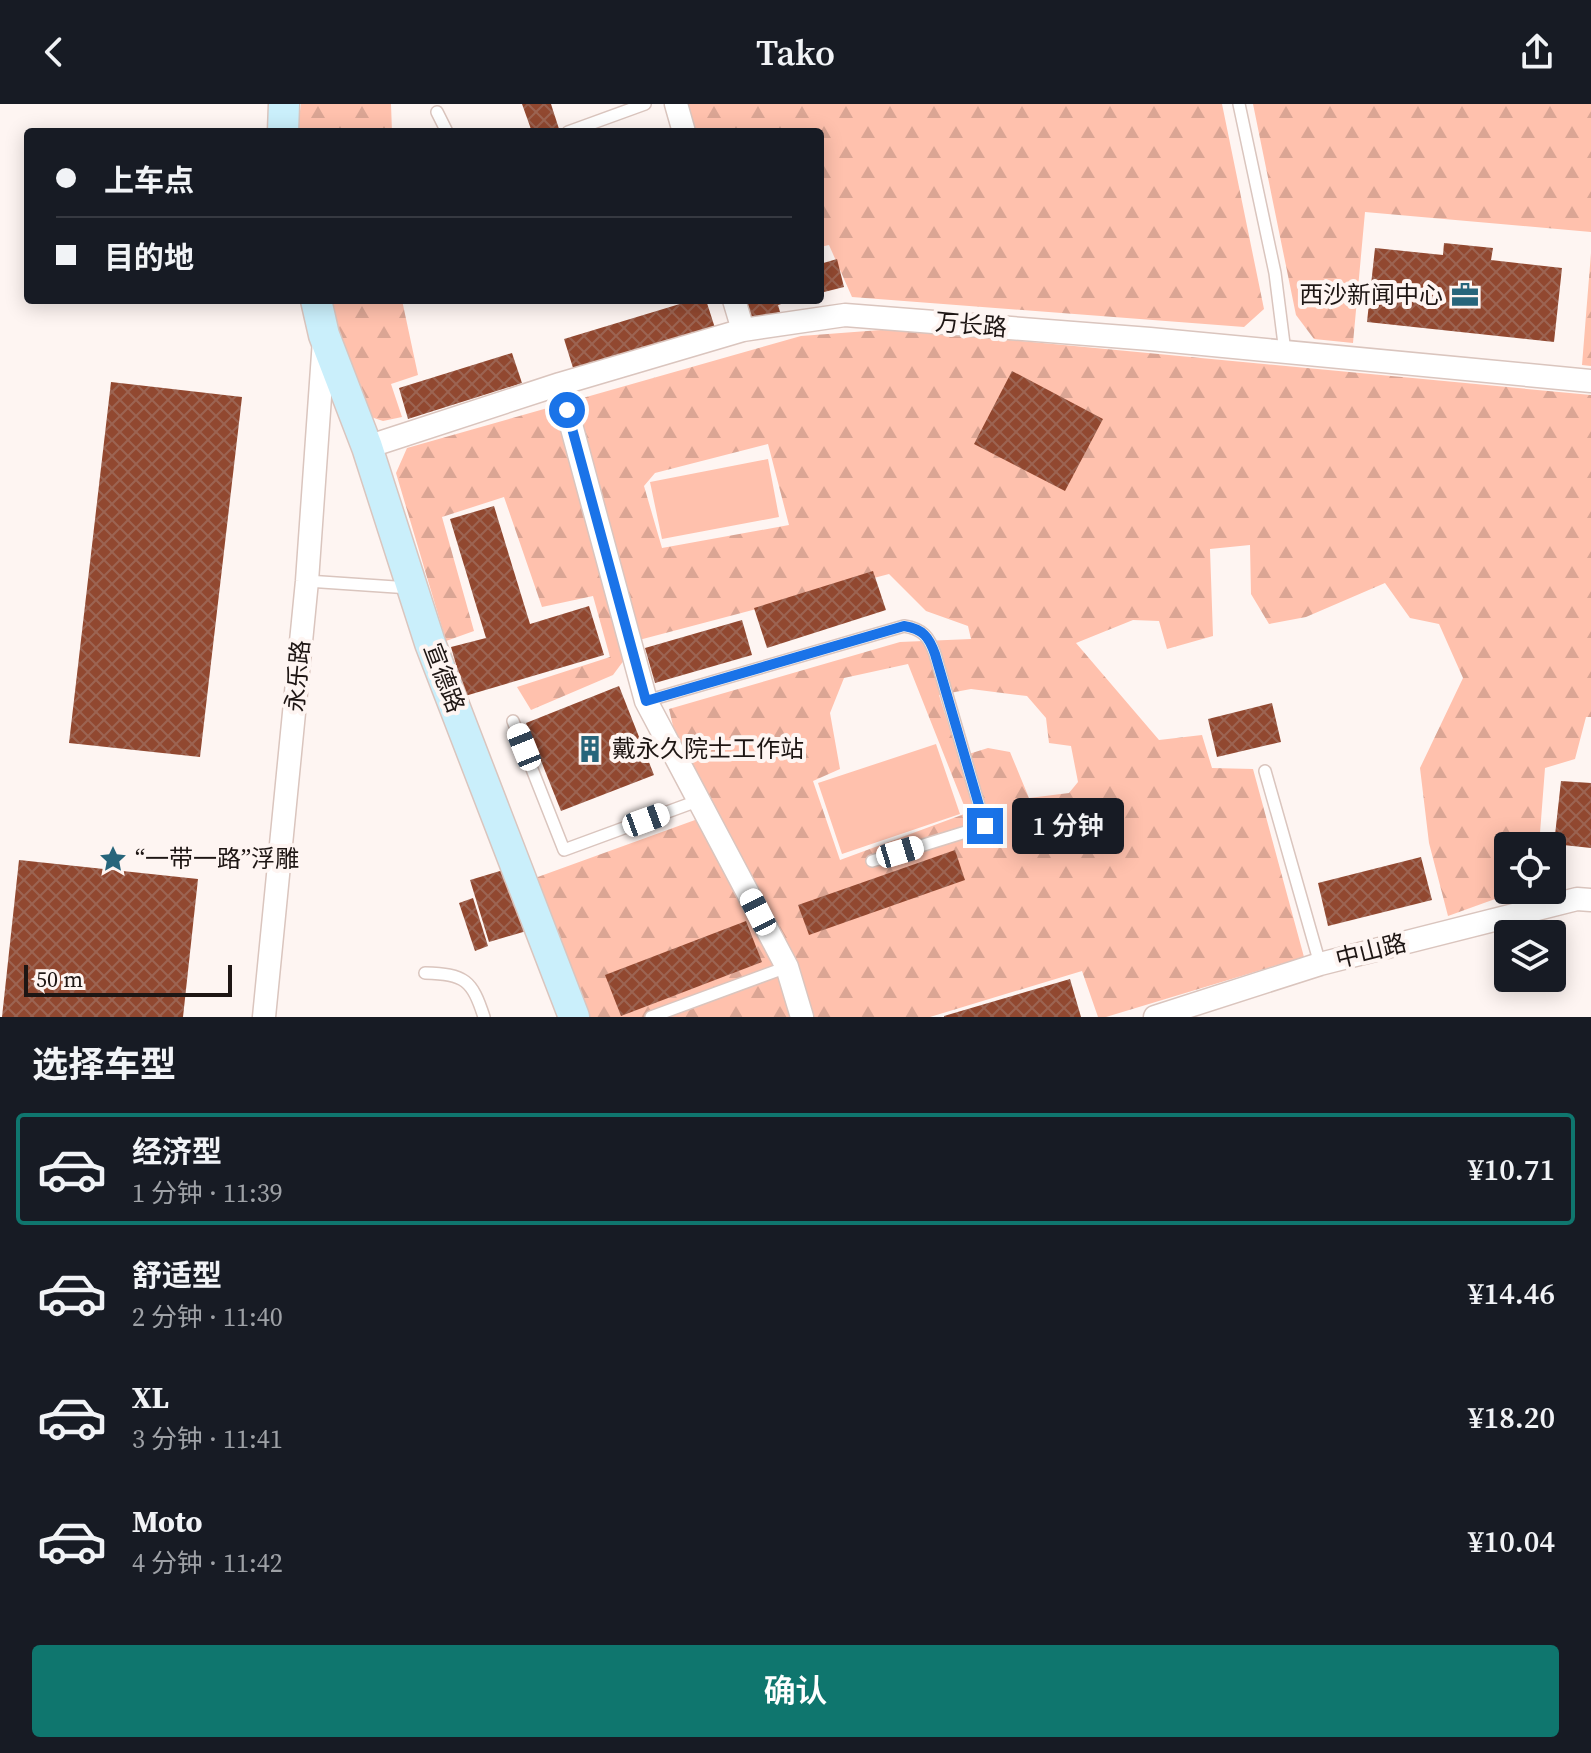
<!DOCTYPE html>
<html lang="zh">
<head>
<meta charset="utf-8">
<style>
	:root { --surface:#171b24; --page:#242831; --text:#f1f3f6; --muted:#9ea1a6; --line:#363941; --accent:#0f766e }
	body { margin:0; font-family:"Source Serif 4","Noto Sans SC",serif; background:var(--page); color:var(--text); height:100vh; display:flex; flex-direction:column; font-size:30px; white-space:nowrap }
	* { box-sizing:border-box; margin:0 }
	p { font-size:26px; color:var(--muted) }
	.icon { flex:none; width:44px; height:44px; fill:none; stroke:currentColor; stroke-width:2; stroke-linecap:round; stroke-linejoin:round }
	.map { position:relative; height:913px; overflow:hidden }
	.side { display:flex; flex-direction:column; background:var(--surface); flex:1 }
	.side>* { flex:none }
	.hud { position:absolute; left:24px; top:24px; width:800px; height:176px; border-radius:8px; box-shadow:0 4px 20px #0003; display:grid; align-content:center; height:176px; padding:0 32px; background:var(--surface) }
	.buttons { position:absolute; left:1494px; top:728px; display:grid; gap:16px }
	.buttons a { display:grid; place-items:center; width:72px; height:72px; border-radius:8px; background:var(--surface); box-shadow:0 4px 20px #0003; font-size:40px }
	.scale { position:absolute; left:24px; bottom:20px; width:208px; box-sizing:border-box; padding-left:8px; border:4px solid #1e1614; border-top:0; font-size:22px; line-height:28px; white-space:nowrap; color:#1e1614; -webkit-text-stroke:6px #fef5f2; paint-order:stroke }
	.end { position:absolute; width:36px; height:36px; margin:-18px; border:10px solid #1a73e8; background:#fff; box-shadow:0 0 0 4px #fff }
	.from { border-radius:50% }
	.bubble { position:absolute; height:56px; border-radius:8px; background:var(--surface); box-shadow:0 4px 20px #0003; font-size:26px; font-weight:600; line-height:56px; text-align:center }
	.car { position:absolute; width:24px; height:48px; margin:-24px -12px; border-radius:10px; box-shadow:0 0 6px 2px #0007; background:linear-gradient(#fff 24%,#345 0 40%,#fff 0 76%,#345 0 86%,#fff 0) }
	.hud b { display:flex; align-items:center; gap:28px; height:76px; font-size:30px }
	.hud b+b { border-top:2px solid var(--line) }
	.hud i { width:20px; height:20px; background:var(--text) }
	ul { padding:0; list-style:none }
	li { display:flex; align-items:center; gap:24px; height:112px; margin:0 16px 12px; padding:0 16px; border:4px solid transparent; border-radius:8px }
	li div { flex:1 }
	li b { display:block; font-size:30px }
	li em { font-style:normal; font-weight:600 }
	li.current { border-color:var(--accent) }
	li>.icon { width:72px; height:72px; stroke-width:1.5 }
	h2 { padding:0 32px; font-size:36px; line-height:96px }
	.primary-button { display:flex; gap:16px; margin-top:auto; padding:16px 32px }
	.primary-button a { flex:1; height:92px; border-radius:8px; background:var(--accent); color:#fff; font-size:32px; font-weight:600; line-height:92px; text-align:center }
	header { display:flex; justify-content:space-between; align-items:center; height:104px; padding:0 32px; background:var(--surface); font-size:36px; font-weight:600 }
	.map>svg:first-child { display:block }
</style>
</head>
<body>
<header><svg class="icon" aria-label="back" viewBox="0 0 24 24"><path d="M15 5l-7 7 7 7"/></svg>Tako<svg class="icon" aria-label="share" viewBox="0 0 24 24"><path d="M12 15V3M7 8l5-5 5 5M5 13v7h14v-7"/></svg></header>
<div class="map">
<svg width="1591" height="913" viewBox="0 0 1591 913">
	<defs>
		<pattern id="forest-firs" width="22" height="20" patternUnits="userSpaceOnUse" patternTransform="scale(2)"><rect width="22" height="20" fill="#ffc1ad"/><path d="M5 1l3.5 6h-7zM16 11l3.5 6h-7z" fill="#daa594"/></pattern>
		<pattern id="building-cross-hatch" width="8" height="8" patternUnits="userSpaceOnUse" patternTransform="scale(2)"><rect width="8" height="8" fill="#914830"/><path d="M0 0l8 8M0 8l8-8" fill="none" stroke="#9c6452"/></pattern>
	</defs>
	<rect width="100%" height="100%" fill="#fef5f2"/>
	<path fill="url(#forest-firs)" fill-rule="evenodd" d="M301,0H391L392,28H297Z
		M687,0H1222L1264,205L1244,223L852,193L829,141L820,143V28H695Z
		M1253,0H1591V128L1365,108L1353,239L1314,235L1296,211Z
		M1591,149V262L1582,261Z
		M330,196H402L418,271L391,280L402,313L383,317L368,312L346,259Z
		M894,225L1591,291V613H1586L1575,655L1545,664L1539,742H1508V786H1520L1448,812L1429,739L1420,664L1463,574L1439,520L1410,514L1385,479L1306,513L1269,520L1251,490L1250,441L1210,445L1213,532L1167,545L1159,517L1133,516L1076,539L1159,636L1202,631L1212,664L1253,665L1304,853L1106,913H1098L1082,867L930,913H586L535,774L695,716L669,605L900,538L971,535L968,522L926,507L889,470L639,536L613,571L531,606L517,583L610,553L593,492L542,503L504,393L442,413L474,527L446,537L396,369L407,344L801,232ZM768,340L789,421L662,444L644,382L655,369ZM908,560L967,709L840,756L813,677L840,665L830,609L844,574ZM971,585L1027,592L1046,614L1049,639L1071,642L1078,678L1069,689L1029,694L1010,648L988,644L959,653L939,591Z"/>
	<path fill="#ffc1ad" d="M768,355L779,413L662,435L650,378Z
		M936,640L960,710L842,750L818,679Z"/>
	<path fill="url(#building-cross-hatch)" d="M522,0H551L560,28H532Z
		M1444,139L1493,144L1491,156L1562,164L1554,238L1367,218L1375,144L1443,151Z
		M837,155L844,183L820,189V160Z
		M693,196H706L715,224L574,267L564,235Z
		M746,196H791V197L778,201L780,208L751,216Z
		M512,249L522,279L408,315L399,284Z
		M1012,267L1103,315L1065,387L974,340Z
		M111,278L242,293L200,653L69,639Z
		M494,402L530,520L589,502L604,551L465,592L451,543L486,534L450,415Z
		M873,467L886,506L767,544L754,504Z
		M742,516L752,551L655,579L645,544Z
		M619,582L654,671L561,707L526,619Z
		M1272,599L1281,638L1217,653L1208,615Z
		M1561,677L1591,679V744L1554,740Z
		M955,746L965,776L809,831L798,801Z
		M1421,753L1432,796L1328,822L1318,779Z
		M19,756L198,775L183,913H2Z
		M513,763L533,825L489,838L470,776Z
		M473,794L488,842L475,847L459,799Z
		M746,817L762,858L621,912L605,871Z
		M1070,875L1081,913H944V912Z"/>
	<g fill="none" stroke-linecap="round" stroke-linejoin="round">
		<g stroke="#dac5be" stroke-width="14">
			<path id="lane" d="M1239,0L1275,169L1285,248
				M437,8L447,28
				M568,28L645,0
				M307,477L410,484
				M646,597L904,522C923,525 929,533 935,550L985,722L872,757
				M513,617L564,746L700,696
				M1265,667L1320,860
				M425,869C465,870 472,876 484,913
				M651,913L787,863"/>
		</g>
		<g stroke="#dac5be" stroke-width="25">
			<path id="street" d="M676,0L684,28
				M734,196L743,226
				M560,280L646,597L787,863L802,913
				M367,343L560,280L743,226L845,211L1150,235L1591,277
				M264,913L307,477L324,236
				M1155,913L1320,860L1577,795L1591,796"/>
		</g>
		<g stroke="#dac5be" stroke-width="33">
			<path id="secondary" d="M283,28L284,0
				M316,196L324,231L367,343L430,539L574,913"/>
		</g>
		<use href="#lane" stroke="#fff" stroke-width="11"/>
		<use href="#street" stroke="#fff" stroke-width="22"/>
		<use href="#secondary" stroke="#caeffb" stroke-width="30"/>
	</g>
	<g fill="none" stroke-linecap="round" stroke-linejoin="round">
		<path stroke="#1a73e8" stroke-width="10" d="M567,306L646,597L904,522C923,525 929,533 935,550L985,722"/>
	</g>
	<defs>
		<g id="office-bare" transform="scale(2.16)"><path d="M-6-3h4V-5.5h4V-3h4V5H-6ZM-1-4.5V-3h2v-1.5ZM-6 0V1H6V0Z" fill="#27657b" stroke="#fef5f2" stroke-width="2.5" paint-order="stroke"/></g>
		<g id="building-bare" transform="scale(2.16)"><path d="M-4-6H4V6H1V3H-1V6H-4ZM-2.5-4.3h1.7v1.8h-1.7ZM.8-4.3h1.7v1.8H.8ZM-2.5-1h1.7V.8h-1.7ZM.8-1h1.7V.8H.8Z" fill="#27657b" stroke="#fef5f2" stroke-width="2.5" paint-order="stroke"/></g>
		<g id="sight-bare" transform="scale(2.16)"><path d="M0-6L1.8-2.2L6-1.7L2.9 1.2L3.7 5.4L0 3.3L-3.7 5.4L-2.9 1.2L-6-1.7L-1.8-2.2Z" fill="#27657b" stroke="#fef5f2" stroke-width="2.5" paint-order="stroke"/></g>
	</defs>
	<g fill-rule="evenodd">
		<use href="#office-bare" x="1465" y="191"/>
		<use href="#building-bare" x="590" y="645"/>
		<use href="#sight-bare" x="113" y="755"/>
	</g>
	<g text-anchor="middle" stroke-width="8" stroke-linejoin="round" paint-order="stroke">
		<g font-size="24" fill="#1e1614" stroke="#fef5f2" text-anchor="start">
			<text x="1443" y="199" text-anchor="end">西沙新闻中心</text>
			<text x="612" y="653">戴永久院士工作站</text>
			<text x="135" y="763">“一带一路”浮雕</text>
		</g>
		<g font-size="24" fill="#1e1614" stroke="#fef5f2">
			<text transform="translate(971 221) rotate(5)" y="8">万长路</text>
			<text transform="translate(298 572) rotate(-85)" y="8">永乐路</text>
			<text transform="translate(444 574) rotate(69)" y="8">宣德路</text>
			<text transform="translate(1371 847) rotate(-14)" y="8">中山路</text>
		</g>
	</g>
</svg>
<div class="buttons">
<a><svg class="icon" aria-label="locate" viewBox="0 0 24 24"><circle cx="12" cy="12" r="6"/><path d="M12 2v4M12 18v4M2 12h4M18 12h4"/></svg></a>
<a><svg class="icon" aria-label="layers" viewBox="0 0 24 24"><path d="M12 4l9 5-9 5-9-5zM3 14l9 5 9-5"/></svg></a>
</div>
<div class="scale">50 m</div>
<i class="end from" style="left:567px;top:306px"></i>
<i class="end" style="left:985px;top:722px"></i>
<div class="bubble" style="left:1012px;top:694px;width:112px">1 分钟</div>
<i class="car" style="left:524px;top:643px;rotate:338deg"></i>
<i class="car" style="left:646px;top:716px;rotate:70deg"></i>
<i class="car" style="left:900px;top:748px;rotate:73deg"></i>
<i class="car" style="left:758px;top:808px;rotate:333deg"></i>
<div class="hud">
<b><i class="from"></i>上车点</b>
<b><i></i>目的地</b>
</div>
</div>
<section class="side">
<h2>选择车型</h2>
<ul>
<li class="current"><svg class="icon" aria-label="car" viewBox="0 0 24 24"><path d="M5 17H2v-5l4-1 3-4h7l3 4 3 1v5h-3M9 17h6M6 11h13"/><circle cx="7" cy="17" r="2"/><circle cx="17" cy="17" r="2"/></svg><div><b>经济型</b><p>1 分钟 · 11:39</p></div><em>¥10.71</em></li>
<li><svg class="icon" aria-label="car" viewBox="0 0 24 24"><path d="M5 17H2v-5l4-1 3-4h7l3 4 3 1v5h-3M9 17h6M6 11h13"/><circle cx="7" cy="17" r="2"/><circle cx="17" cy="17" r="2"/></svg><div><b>舒适型</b><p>2 分钟 · 11:40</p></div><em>¥14.46</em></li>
<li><svg class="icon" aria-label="car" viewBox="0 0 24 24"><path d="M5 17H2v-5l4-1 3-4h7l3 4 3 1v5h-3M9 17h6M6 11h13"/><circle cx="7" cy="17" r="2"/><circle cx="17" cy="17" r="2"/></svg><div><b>XL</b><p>3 分钟 · 11:41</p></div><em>¥18.20</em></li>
<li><svg class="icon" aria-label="car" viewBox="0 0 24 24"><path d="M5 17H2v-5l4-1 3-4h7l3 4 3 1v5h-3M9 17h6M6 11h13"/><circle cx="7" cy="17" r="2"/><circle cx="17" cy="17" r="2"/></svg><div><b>Moto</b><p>4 分钟 · 11:42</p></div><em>¥10.04</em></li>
</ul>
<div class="primary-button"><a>确认</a></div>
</section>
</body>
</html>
